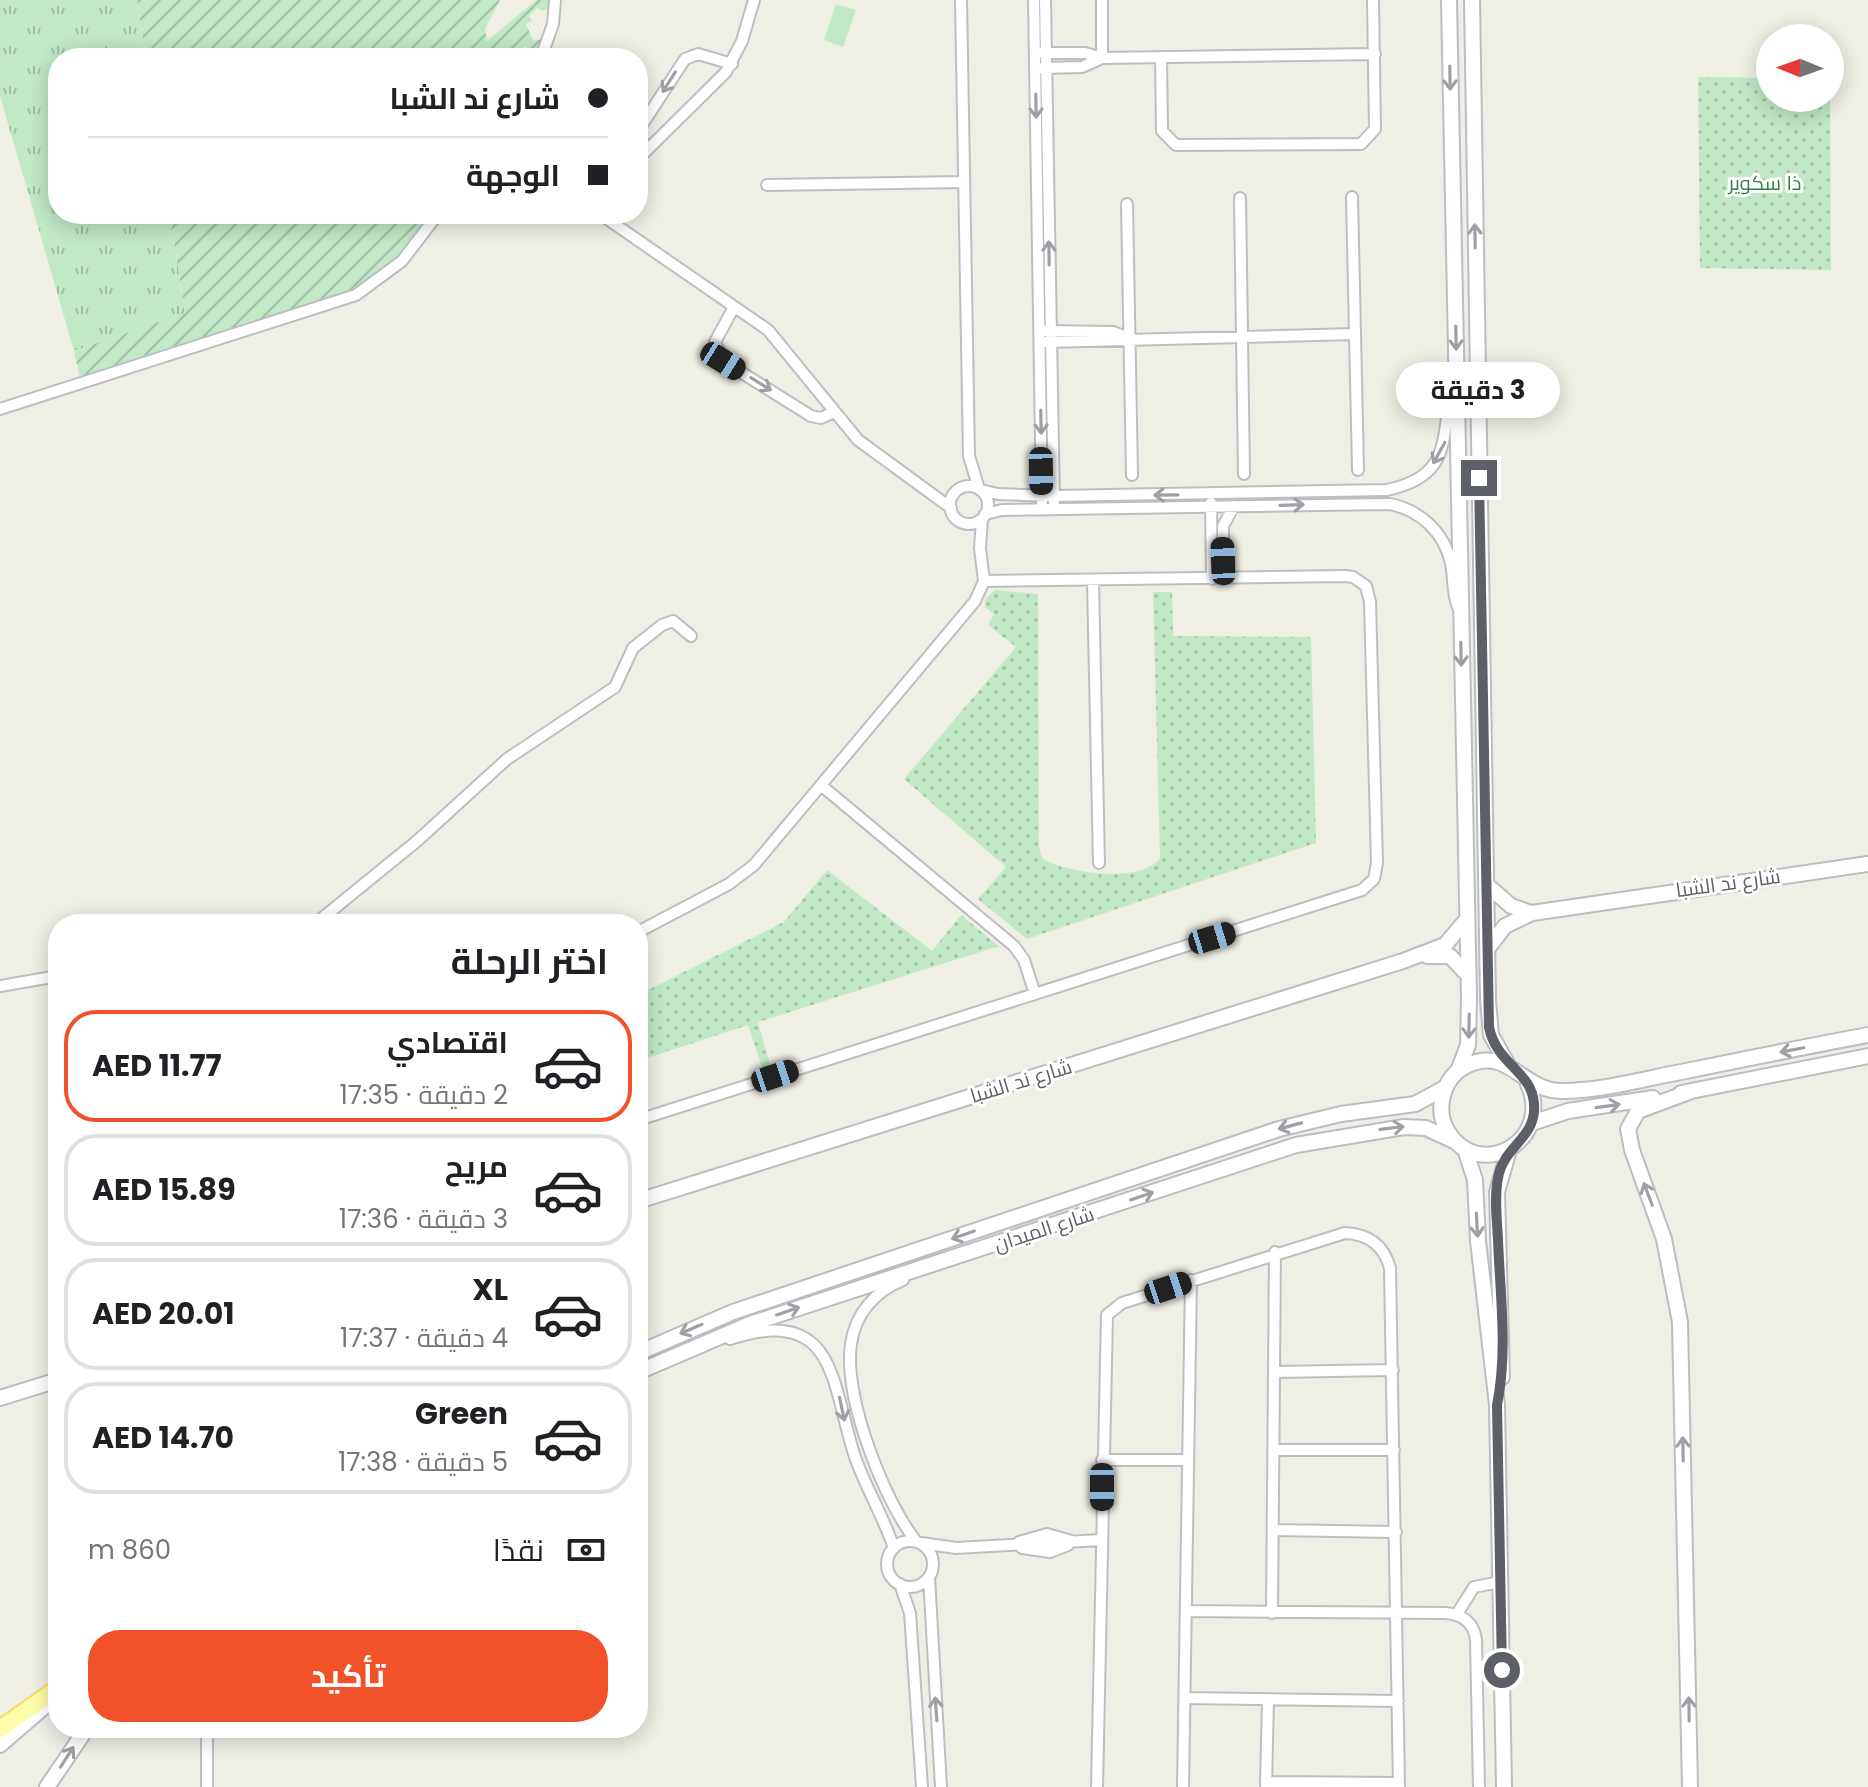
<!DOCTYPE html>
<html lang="ar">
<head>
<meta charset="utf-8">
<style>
	:root { --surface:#fff; --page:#f2f2f2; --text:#202124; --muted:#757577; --line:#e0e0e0; --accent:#f1522a }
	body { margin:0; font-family:Poppins,Cairo,sans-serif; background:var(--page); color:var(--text); direction:rtl; height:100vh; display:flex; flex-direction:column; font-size:30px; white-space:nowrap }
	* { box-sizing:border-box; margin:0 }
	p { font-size:26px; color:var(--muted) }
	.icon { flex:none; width:44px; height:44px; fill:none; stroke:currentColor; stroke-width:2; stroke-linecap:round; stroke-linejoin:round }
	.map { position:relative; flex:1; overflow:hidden; direction:ltr }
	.side { position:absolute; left:48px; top:914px; width:600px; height:824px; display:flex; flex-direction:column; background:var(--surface); border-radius:32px; box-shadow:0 4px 20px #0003; direction:rtl }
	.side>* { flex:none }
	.banner { position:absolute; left:48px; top:48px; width:600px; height:176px; border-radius:32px; box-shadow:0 4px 20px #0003; direction:rtl; display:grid; align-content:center; height:176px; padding:0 40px; background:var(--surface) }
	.needle { width:52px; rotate:271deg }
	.controls { position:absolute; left:1756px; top:24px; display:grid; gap:16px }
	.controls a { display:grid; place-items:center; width:88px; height:88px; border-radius:50%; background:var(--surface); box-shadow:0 4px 20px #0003; font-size:40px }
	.end { position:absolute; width:36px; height:36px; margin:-18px; border:10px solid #5d6066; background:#fff; box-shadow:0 0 0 4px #fff }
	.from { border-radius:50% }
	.bubble { position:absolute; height:56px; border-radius:28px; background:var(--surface); box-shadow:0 4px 20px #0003; font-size:26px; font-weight:700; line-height:56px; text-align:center; direction:rtl }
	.car { position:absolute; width:24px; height:48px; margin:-24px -12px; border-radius:10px; box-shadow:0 0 6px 2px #0007; background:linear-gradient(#222 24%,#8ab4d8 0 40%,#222 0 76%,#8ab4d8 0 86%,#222 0) }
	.banner b { display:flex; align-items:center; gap:28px; height:76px; font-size:30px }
	.banner b+b { border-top:2px solid var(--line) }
	.banner i { width:20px; height:20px; background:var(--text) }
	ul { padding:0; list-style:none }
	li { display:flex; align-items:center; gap:24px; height:112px; margin:0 16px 12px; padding:0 24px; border:4px solid var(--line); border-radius:32px }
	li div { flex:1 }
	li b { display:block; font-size:30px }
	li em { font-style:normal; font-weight:700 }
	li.on { border-color:var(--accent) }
	li>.icon { width:72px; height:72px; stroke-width:1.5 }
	h2 { padding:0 40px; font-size:36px; line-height:96px }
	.pay { display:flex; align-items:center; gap:20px; height:88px; padding:0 40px; font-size:30px }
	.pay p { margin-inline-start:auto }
	.cta { display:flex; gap:16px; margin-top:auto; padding:16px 40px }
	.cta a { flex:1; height:92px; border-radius:32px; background:var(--accent); color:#fff; font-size:32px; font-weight:700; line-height:92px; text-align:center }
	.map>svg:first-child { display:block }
</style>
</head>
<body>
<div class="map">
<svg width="1868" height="1787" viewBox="0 0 1868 1787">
	<defs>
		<pattern id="grass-tufts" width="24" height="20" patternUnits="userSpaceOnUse" patternTransform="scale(2)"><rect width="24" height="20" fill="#c1e9c6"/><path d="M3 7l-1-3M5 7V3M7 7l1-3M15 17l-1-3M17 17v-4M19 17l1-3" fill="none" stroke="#a0c0a5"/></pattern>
		<pattern id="park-dots" width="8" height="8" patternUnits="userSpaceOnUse" patternTransform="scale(2)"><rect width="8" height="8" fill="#c1e9c6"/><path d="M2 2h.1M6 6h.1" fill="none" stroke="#a0c0a5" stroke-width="1.8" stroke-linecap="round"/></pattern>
		<pattern id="garden-furrows" width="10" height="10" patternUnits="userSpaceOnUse" patternTransform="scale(2)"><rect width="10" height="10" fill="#c1e9c6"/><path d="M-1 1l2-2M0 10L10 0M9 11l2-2" fill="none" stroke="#a0c0a5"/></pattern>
	</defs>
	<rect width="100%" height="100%" fill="#f0efe5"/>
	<path fill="url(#grass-tufts)" d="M0,0H137L146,58H58V214H170L185,314L74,351L0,96Z"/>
	<path fill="url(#park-dots)" d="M1698,77L1770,78V98H1830V78L1831,270L1700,268Z
		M995,590L1038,594L1039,848L1043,859C1067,873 1142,884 1160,858L1153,592H1172L1173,636L1311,637L1316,843L1027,939L978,899L1006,867L904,779L1016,647L988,625L994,614L985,607V600Z
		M827,870L932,951L961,915L999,946L758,1022L770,1065L762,1067L748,1025L638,1061V991L640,994L784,922Z"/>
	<path fill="url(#garden-furrows)" d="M137,0H500L485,29L487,41L536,0H549L548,8L543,11L537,8L529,16L532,21L526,24L533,41L541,39L537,49L524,47L518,58H146Z
		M170,214H430L401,256L348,292L80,378L74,351L185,313Z"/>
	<path fill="#c1e9c6" d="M836,4L856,10L843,47L824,40Z"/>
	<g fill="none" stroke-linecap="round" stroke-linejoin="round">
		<g stroke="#bdbec4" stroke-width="14">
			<path id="street" d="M961,0L969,456L979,489
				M1034,0L1042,502
				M1045,0L1054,502
				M1042,53H1085L1102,58L1375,54
				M1161,57L1162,131L1176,145L1361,144L1375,129L1373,0
				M541,58L553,24L555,0
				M1102,58V0
				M1042,68L1082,67L1102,58
				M647,150L639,136L640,128L685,59L698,54L732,64
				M638,159L726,72L742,41L754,0
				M767,185L964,182
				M1352,197L1358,470
				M1240,198L1244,474
				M1127,204L1132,475
				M600,214L768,330L858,440L951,508
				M734,307L715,342L723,361L811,416L821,418L834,412
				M1045,331L1113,332L1129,338
				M1046,342L1355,334
				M0,409L356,295L402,261L438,214
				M950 505a19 19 0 1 1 38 0a19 19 0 1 1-38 0Z
				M981,490L998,494L1054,496L1387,490C1456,475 1438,436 1454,387
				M1211,503L1212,579
				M985,514L1002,510L1390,504C1420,510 1444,532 1451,563C1454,578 1452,593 1458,607
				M982,519L980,548L984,581
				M1223,579V526L1234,506
				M1093,582L1099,863
				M822,786L1014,946L1024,960L1035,994
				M315,924L417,841L507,759L615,687L633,648L662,625L673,621L691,636
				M638,932L729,884L754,865L975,601L984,581L1345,576L1353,577L1366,586L1370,602L1377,863L1374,879L1362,890L638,1120
				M0,986L58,976
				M903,1280C875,1291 855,1314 851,1344C843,1396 884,1501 916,1541
				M730,1339C838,1304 831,1385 855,1457C866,1488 883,1516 894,1548
				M1274,1372L1393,1370
				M1273,1450H1394
				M1102,1460H1188
				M1273,1530L1396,1532
				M887 1564a23 23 0 1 1 46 0a23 23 0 1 1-46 0Z
				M1019,1542L1047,1534L1072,1541
				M921,1543L956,1548L1101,1540
				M1022,1548L1050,1552L1068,1545
				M929,1577L941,1787
				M900,1584L910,1613L922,1787
				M1186,1611L1445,1613C1462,1614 1474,1622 1476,1640L1479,1787
				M1272,1613L1275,1252
				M1457,1614L1474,1587L1500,1582
				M1185,1698L1398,1701
				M1266,1782L1399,1783
				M1266,1785L1268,1699
				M207,1787V1728
				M1097,1787L1107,1315L1122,1303L1345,1233C1369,1234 1384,1246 1390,1268L1399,1787
				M1183,1787L1191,1280"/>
		</g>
		<g stroke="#bbbdc4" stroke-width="18">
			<path id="secondary" d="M1449,0L1469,999L1468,1045L1458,1071
				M1472,0L1488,1000L1491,1035L1508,1065
				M1487,885L1511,906L1531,913
				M1488,948L1505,926L1532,913L1868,864
				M1427,956H1450L1468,975
				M1528,1084C1554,1140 1480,1183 1448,1132C1434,1109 1443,1076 1468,1065C1508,1046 1524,1092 1562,1091C1600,1091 1639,1080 1676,1073C1740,1060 1804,1047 1868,1035
				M1689,1092L1638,1111L1628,1129L1632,1150L1664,1239L1680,1322L1690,1787
				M1681,1093L1868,1056
				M1532,1123L1568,1111L1653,1098
				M1465,1149L1475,1180L1478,1241L1497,1405L1504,1787
				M638,1201L1403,961L1445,945L1467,919
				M638,1353L733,1312L1279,1129L1341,1114L1415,1104L1445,1088
				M638,1372L750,1324L1296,1145L1404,1127L1426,1128L1456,1142
				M1502,1377L1497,1192L1509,1150
				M0,1398L58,1380
				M0,1745L58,1695
				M47,1787L87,1728"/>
		</g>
		<g stroke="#f8de56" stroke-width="20">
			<path id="primary" d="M0,1729L58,1688"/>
		</g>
		<use href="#street" stroke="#fff" stroke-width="10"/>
		<use href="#secondary" stroke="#fff" stroke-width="14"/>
		<use href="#primary" stroke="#fffcab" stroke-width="16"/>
	</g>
	<defs><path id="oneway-shaft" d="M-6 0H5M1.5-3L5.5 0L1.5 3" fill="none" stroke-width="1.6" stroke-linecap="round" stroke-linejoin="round" transform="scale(2)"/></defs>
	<g stroke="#9ea0a3">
		<use href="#oneway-shaft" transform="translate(1450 78) rotate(89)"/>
		<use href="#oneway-shaft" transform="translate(669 82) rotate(122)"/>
		<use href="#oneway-shaft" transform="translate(1036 106) rotate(89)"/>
		<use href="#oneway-shaft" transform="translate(1475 236) rotate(-91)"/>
		<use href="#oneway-shaft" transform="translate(1049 253) rotate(-91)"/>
		<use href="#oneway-shaft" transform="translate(1456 338) rotate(89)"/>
		<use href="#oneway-shaft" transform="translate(761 384) rotate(32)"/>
		<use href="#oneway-shaft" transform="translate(1041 422) rotate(89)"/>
		<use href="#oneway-shaft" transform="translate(1439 453) rotate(119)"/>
		<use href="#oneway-shaft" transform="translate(1166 495) rotate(179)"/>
		<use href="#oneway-shaft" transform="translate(1292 505) rotate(-2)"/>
		<use href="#oneway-shaft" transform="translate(1461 654) rotate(89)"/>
		<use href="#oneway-shaft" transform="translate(1469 1026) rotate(91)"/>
		<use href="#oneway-shaft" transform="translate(1792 1050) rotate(169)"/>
		<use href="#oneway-shaft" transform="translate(1608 1106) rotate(-8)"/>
		<use href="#oneway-shaft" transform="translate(1290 1126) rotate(165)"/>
		<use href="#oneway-shaft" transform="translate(1392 1128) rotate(-7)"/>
		<use href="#oneway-shaft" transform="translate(1648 1194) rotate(-111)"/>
		<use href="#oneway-shaft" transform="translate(1142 1196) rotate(-19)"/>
		<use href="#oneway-shaft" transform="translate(1477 1225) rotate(87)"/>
		<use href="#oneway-shaft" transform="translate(963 1235) rotate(161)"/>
		<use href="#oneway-shaft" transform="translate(788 1311) rotate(-19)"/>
		<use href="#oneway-shaft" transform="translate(691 1329) rotate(157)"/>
		<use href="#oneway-shaft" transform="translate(842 1409) rotate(78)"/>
		<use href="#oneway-shaft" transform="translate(1683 1449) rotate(-91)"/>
		<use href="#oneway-shaft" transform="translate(936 1709) rotate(-94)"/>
		<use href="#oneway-shaft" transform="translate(1689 1709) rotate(-91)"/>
		<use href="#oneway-shaft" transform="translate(67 1757) rotate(-57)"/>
	</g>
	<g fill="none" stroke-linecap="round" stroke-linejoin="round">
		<path stroke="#5d6066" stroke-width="10" d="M1479,478L1489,1027C1496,1064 1532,1071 1534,1104C1537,1138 1503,1146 1498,1178C1494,1198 1497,1220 1498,1240C1500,1294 1508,1351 1497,1405L1502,1670"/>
	</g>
	<g text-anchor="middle" stroke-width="6" stroke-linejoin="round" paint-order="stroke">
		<g font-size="20" fill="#30823e" stroke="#fff">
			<text x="1765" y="190">ذا سكوير</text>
		</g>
		<g font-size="20" fill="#5d6066" stroke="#fff">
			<text transform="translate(1728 883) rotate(-8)" y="7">شارع ند الشبا</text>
			<text transform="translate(1021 1081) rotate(-17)" y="7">شارع ند الشبا</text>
			<text transform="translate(1044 1229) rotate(-18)" y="7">شارع الميدان</text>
		</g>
	</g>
</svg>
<div class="controls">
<a><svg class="needle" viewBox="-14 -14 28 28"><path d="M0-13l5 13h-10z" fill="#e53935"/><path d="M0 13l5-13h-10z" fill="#757577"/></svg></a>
</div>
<i class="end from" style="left:1502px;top:1670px"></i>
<i class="end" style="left:1479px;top:478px"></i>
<div class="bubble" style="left:1396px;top:362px;width:164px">3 دقيقة</div>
<i class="car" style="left:723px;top:361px;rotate:122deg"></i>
<i class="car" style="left:1041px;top:471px;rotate:179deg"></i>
<i class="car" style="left:1223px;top:561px;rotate:358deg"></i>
<i class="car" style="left:1212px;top:938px;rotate:73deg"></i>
<i class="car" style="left:775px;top:1076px;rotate:72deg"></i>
<i class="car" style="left:1168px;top:1288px;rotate:72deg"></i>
<i class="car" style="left:1102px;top:1487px;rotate:180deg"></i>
<div class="banner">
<b><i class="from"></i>شارع ند الشبا</b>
<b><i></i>الوجهة</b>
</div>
<section class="side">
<h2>اختر الرحلة</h2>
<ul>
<li class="on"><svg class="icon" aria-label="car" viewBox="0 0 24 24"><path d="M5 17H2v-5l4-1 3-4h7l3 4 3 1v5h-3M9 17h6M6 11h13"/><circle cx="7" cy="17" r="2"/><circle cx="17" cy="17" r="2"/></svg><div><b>اقتصادي</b><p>2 دقيقة · 17:35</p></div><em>AED 11.77</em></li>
<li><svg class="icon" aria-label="car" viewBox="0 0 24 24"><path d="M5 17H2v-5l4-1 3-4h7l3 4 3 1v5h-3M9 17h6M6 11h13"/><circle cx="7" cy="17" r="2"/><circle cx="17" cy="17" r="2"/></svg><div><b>مريح</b><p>3 دقيقة · 17:36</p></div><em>AED 15.89</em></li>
<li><svg class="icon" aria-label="car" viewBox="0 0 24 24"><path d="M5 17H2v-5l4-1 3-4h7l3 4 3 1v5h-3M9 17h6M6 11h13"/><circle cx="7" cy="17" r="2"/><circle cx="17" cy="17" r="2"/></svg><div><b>XL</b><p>4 دقيقة · 17:37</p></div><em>AED 20.01</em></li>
<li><svg class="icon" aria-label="car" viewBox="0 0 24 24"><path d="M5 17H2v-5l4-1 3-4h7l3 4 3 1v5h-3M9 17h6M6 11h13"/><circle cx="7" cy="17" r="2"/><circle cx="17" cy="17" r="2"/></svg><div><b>Green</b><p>5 دقيقة · 17:38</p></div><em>AED 14.70</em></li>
</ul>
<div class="pay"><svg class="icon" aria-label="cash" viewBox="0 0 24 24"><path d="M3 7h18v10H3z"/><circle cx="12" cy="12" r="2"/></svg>نقدًا<p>860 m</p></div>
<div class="cta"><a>تأكيد</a></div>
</section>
</div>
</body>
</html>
